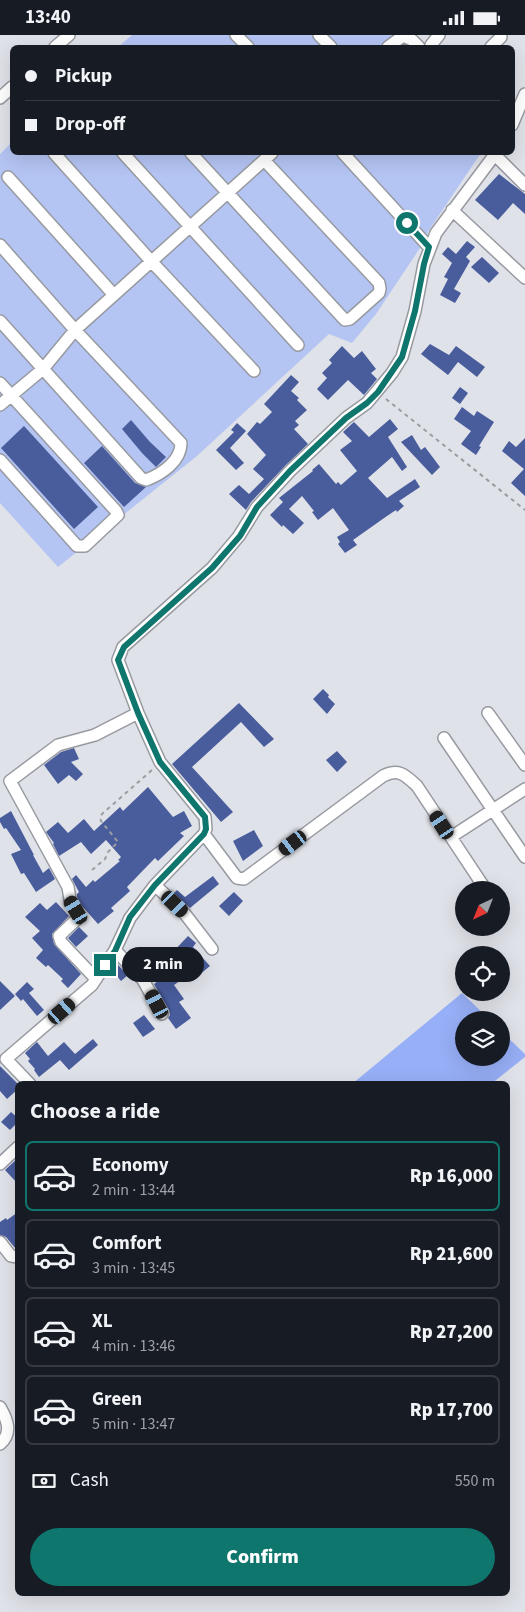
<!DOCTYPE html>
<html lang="en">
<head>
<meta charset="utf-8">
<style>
	:root { --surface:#171b24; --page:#242831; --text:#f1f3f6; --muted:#9ea1a6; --line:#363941; --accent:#0f766e }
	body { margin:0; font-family:"Source Sans 3",sans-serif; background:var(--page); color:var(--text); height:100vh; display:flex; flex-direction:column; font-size:19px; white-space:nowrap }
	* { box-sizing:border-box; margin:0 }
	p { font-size:16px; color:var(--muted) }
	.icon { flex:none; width:28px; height:28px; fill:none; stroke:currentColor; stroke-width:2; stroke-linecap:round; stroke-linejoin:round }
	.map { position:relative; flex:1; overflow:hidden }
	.panel { position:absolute; left:15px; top:1046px; width:495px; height:515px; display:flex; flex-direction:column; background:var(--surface); border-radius:8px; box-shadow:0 5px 20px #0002 }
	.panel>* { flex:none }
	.banner { position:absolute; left:10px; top:10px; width:505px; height:110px; border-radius:8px; box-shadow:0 5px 20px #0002; display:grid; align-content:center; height:110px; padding:0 15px; background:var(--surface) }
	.needle { width:32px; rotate:223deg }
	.tools { position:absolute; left:455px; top:846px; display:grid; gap:10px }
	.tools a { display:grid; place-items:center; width:55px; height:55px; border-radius:50%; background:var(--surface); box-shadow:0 5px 20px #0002; font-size:25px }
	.end { position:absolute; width:22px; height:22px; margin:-11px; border:6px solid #0f766e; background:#fff; box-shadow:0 0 0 2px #fff }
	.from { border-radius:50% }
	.bubble { position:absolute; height:35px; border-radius:18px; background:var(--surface); box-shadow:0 5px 20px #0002; font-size:16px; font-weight:800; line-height:35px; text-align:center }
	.car { position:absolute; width:15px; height:30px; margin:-15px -8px; border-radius:6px; box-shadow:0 0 4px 1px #0007; background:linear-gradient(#222 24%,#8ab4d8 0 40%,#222 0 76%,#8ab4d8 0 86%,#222 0) }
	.banner b { display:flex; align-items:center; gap:18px; height:48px; font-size:19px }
	.banner b+b { border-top:1px solid var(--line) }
	.banner i { width:12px; height:12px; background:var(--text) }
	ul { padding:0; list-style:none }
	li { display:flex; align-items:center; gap:15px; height:70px; margin:0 10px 8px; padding:0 5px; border:2px solid var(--line); border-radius:8px }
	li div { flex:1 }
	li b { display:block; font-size:19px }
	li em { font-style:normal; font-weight:800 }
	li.active { border-color:var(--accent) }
	li>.icon { width:45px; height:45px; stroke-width:1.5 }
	h2 { padding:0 15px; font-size:22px; line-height:60px }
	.pay { display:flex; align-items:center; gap:12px; height:55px; padding:0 15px; font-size:19px }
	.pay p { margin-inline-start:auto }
	.primary-button { display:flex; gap:10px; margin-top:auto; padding:10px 15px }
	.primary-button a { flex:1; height:58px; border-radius:30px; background:var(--accent); color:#fff; font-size:20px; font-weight:800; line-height:58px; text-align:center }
	.status { display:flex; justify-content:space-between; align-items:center; height:35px; padding:0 25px; background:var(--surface); direction:ltr }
	.status svg { height:14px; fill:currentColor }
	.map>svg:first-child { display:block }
</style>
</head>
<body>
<div class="status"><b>13:40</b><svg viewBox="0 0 49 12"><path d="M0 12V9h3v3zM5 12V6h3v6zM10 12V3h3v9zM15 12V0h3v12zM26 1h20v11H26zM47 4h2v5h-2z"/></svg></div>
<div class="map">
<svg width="525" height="1577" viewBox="0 0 525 1577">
	<rect width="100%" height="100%" fill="#e0e2e9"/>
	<path fill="#b4c4f3" d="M132,0H408L423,12H118Z
		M12,107V118H481L429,195L420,213L376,279L352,308L329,299L197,421L58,532L0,468V119Z"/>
	<path fill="#97aff7" d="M462,958L490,985H464V1022H501V996L525,1019V1022L491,1049H352Z"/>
	<path fill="#495c9c" d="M499,139L525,159V179L513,168L498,185L475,165Z
		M467,206L475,212L466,222L470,226L454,254L461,258L455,268L440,260L448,244L444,242L452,228L442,219L448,212L456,219Z
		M482,222L499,238L489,248L471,232Z
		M430,309L449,320L456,311L485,332L477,342L458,327L448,340L421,319Z
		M342,311L354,323L362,316L376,334L371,338L377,344L364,360L348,345L328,365L317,354L327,343L322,338L332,328L329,325Z
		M291,340L299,347L291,356L299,363L297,365L307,375L295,386L299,390L294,394L308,409L285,431L251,467L246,475L229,459L239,450L249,459L264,444L253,434L266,420L247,399L257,387L260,389L272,377L264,369Z
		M460,352L468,358L460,369L452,363Z
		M462,372L474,381L477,376L494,387L479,411L481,412L476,420L461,409L471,396L454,384Z
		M390,384L398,394L388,402L407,432L402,436L392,422L368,443L387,463L415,444L420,452L399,466L404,471L397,477L396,475L387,481L353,505L357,510L345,518L338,509L340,507L337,502L349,495L333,473L318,485L312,477L314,476L302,461L289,474L304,488L293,499L283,490L282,492L270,480L283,467L279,463L313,436L312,435L319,429L336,449L338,447L341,450L357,436L340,415L352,406L343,397L354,387L369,402Z
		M131,385L150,407L166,422L156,432L142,418L122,394Z
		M237,388L246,396L230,413L244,428L236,435L216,415L234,397L231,395Z
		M24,391L98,472L74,494L1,413Z
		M412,400L421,415L425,412L440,432L432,440L401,407Z
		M525,403V461L511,448L524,434L502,416L509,406L516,412Z
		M102,411L135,448L146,452L124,472L84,428Z
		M323,654L329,660L328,662L335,669L327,679L313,664Z
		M239,668L274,704L264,712L241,687L192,732L233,777L221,787L172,729Z
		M74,713L79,724L71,727L83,739L76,746L69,740L58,749L44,730L61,717Z
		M337,716L347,727L337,737L326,725Z
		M148,752L173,782L184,776L192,791L180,798L184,801L158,826L155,823L127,852L130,856L111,873L114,876L98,889L82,871L77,862V859L79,857L72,844L76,840L86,852L93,845L95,847L120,826L118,825L121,822L106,805L91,819L81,807L59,821L53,809L54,808L46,797L58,787L68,798L84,784L94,796L120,772L123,776Z
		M11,776L34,820H33L43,838L49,833L55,844L36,857L24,838L21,839L11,819L21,815L6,793L4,794L0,787V783Z
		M254,795L263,811L243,826L233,806Z
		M213,841L219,849L190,873L174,858L177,855L185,862Z
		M234,857L243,866L229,881L219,871Z
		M56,867L69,881L52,899L54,909L81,939L68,953L61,946L63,944L48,930L46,932L36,923L43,915L32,903L40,896L25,882L40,868L47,875Z
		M79,892L88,901L76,912L68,903Z
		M188,901L196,908L193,912L210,931L198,941L194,936L174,950L184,964L179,967L191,983L176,994L168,983L170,980L169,975L154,949L165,941L155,929L168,916L171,919Z
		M117,929L128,940L121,946L111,934Z
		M0,946L15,961L0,975Z
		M27,947L34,954L29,958L44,975L37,981L23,964L21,966L15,959Z
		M144,980L155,994L143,1002L133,988Z
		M93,1004L98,1010L69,1035L60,1025L39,1042L34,1035L35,1034L28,1026L30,1024L25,1018L37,1007L48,1021L64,1007L75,1019Z
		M0,1031L18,1049V1054L7,1064L0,1056Z
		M11,1077L18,1083V1087L10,1095L1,1087Z
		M18,1123V1149L5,1135Z
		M18,1177V1213L16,1214L6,1202L0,1200V1187L6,1183L7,1185Z"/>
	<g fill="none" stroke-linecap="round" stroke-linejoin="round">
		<g stroke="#989aa1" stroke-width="14">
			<path id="minor" d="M236,0L248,12
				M319,0L331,12
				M431,10L439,0
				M55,12L69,0
				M388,12L403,1L412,5L419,12
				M491,12L501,2
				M0,63L12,52
				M512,90L525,59
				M54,118L151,226L254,336
				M123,118L298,310
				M191,118L342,282L345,285L350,284L379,258L380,254L379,248L264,125
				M343,118L429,212
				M495,120L525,150
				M8,142L114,260
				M452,175L525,243
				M0,210L75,295L181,408C181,426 162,439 146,445L141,443L0,286
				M0,348L116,476L118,480L85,511H77L0,425
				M0,370L43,334L75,295L272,118
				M488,678L525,730
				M444,703L525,822
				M204,799L237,843L244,844L383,741C399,733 405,740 417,751L486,855
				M451,802L525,754
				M155,850L185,879L212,914
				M115,915L143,945L162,979
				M96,944L61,907L59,901L77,884L78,880L70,864L68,852L10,746L58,710L95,700L138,678
				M30,1049L6,1024L92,950L115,915L130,883L155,850L204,799L206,794L205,782L160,727L138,678L118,625L123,612L212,533L239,501L257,472L290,436L346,383L367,368L392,338L402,322L415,276L424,229L436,198L496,118
				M0,1129L18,1112
				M0,1207L11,1221L18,1222
				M0,1372C7,1384 13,1398 0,1409"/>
		</g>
		<path stroke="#9c9da3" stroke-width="2" stroke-dasharray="4 4" stroke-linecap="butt" d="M386,364L525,475
			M92,835L105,824L108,817L118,807L101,786L100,782L102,779L152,735"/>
		<use href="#minor" stroke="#fff" stroke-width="11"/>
	</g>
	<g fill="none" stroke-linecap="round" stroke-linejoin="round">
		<path stroke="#0f766e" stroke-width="6" d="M105,930L115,916L130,882L155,850L204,799L206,794L205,782L160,727L138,678L118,625L124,612L212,533L240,501L257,472L290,436L346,383L367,368L378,357L402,322L415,276L424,229L429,212L407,188"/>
	</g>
</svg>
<div class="tools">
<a><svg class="needle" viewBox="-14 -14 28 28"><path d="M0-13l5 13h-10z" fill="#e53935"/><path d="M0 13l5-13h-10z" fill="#9ea1a6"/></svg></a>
<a><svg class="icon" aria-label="locate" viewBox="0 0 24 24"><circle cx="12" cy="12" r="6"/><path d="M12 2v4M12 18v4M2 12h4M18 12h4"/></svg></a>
<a><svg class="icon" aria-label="layers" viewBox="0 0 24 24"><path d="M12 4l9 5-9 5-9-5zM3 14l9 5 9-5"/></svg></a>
</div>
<i class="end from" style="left:407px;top:188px"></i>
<i class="end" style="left:105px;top:930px"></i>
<div class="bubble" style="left:122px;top:912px;width:82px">2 min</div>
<i class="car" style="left:442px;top:790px;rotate:327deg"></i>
<i class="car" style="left:293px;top:808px;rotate:233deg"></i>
<i class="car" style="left:175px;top:869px;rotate:134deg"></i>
<i class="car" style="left:76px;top:875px;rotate:329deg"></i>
<i class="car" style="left:157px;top:969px;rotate:332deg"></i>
<i class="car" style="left:62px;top:976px;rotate:49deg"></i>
<div class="banner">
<b><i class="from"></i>Pickup</b>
<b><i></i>Drop-off</b>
</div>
<section class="panel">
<h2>Choose a ride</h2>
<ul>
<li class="active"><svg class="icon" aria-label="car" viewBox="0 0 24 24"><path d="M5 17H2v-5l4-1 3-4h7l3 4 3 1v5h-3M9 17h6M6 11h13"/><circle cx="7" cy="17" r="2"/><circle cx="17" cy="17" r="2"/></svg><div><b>Economy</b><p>2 min · 13:44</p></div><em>Rp 16,000</em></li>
<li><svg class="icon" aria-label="car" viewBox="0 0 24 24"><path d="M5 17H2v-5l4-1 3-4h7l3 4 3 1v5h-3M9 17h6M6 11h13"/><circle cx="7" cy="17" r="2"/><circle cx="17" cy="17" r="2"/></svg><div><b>Comfort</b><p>3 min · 13:45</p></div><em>Rp 21,600</em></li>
<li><svg class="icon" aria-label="car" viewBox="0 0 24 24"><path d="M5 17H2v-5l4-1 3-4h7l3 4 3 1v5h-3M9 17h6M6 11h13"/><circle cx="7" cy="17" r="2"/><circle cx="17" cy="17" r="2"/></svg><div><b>XL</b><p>4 min · 13:46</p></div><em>Rp 27,200</em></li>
<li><svg class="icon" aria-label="car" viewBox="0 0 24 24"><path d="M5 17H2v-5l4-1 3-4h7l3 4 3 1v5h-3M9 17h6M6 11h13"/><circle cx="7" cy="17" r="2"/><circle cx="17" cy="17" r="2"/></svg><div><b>Green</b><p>5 min · 13:47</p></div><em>Rp 17,700</em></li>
</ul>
<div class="pay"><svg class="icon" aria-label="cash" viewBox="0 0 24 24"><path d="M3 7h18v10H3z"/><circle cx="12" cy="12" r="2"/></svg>Cash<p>550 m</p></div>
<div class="primary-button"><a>Confirm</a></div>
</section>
</div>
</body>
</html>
